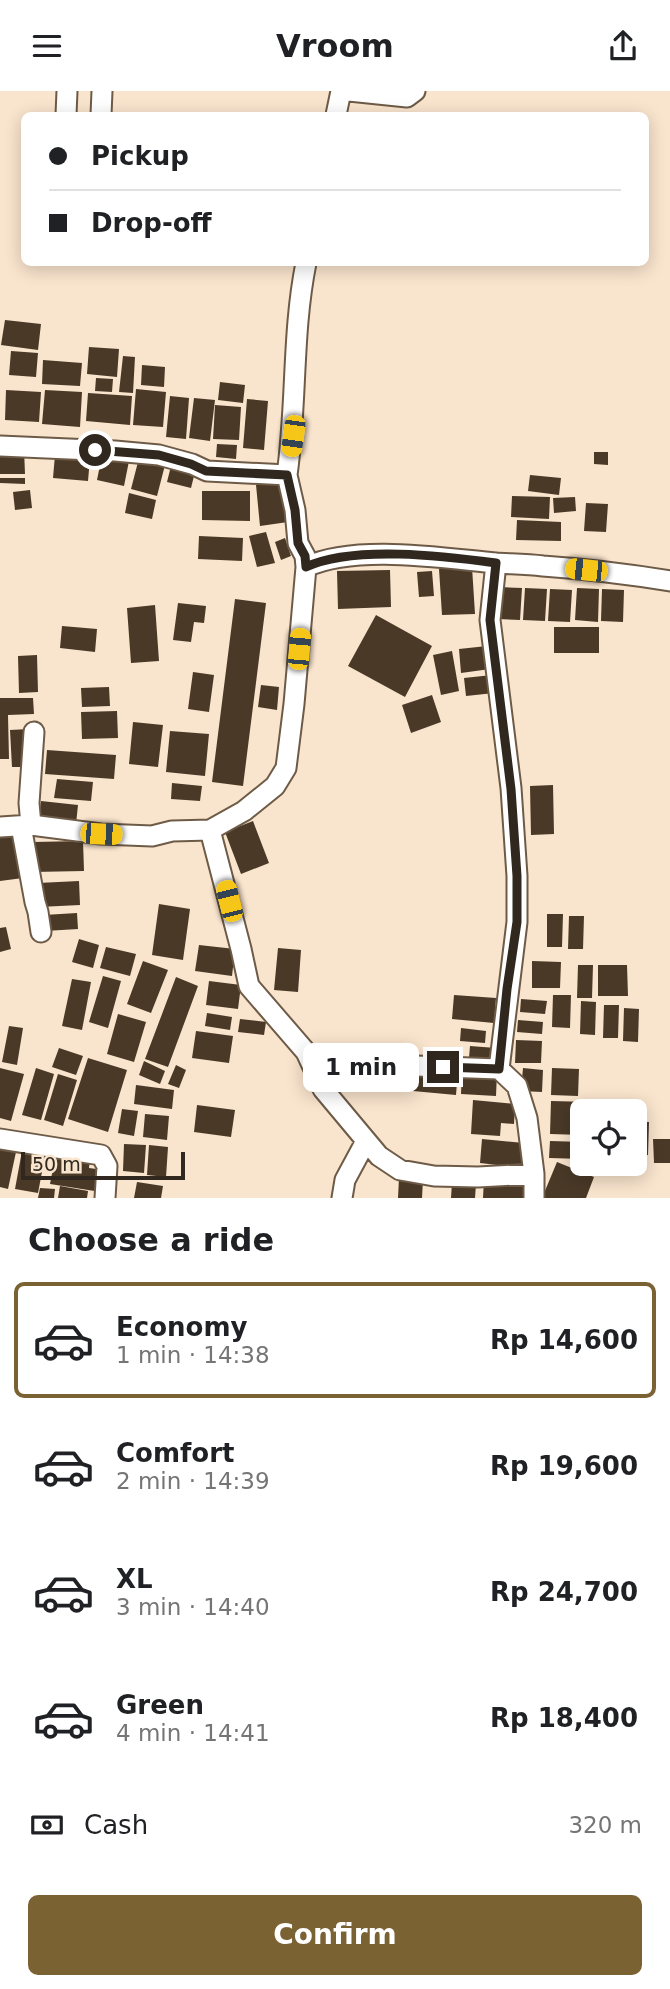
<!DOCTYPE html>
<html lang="en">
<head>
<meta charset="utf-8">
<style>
	:root { --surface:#fff; --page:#f6f6f6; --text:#202124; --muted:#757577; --line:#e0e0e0; --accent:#7b6233 }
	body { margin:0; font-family:"DejaVu Sans",sans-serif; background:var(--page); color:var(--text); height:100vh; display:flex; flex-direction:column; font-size:26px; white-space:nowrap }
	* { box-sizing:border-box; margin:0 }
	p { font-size:23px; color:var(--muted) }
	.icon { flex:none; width:38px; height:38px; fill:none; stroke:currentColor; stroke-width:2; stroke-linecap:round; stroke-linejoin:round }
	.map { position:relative; height:1107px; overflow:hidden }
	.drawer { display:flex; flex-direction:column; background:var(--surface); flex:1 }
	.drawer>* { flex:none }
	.top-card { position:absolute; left:21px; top:21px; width:628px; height:154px; border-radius:10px; box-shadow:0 4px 18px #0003; display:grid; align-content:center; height:154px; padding:0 28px; background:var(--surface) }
	.tools { position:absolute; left:570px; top:1008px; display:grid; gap:14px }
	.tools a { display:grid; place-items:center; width:77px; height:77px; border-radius:10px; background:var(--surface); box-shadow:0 4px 18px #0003; font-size:35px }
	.scale { position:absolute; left:21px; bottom:18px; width:164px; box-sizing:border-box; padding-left:7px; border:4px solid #30281f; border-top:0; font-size:19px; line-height:24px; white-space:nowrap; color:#30281f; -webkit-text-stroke:5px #f9e4cd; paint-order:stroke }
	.end { position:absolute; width:32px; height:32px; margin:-16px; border:9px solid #30281f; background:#fff; box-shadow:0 0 0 4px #fff }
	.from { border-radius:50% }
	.bubble { position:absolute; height:49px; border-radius:10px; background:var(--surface); box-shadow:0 4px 18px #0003; font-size:23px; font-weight:600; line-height:49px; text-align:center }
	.car { position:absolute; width:21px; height:42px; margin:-21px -10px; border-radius:9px; box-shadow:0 0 5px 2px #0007; background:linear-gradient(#f5c518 24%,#345 0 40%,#f5c518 0 76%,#345 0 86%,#f5c518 0) }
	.top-card b { display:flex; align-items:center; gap:24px; height:66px; font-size:26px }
	.top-card b+b { border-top:2px solid var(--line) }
	.top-card i { width:18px; height:18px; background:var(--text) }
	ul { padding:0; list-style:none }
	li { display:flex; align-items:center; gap:21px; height:116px; margin:0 14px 10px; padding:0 14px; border:4px solid transparent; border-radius:10px }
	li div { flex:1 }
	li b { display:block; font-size:26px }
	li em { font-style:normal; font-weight:600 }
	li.on { border-color:var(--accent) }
	li>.icon { width:63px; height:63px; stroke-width:1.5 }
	h2 { padding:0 28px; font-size:32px; line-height:84px }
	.pay { display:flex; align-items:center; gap:18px; height:77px; padding:0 28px; font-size:26px }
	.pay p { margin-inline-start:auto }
	.cta { display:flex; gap:14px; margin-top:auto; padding:14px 28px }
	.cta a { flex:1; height:80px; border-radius:10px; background:var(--accent); color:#fff; font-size:28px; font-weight:600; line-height:80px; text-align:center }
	header { display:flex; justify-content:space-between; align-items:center; height:91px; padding:0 28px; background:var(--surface); font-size:32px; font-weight:600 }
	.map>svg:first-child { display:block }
</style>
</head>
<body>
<header><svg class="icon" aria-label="menu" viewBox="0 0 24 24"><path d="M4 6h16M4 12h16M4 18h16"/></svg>Vroom<svg class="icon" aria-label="share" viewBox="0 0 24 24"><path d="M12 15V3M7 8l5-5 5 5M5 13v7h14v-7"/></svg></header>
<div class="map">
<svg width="670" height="1107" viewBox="0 0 670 1107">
	<rect width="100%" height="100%" fill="#f9e4cd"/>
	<path fill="#4a3927" d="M5,229L41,233L38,259L1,254Z
		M89,256L119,258L117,286L87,283Z
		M11,260L38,262L36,286L9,284Z
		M123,265L135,266L133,302L119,301Z
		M43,269L82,272L80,295L42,293Z
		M142,274L165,276L164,296L141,294Z
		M96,287L113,288L112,301L95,300Z
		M220,291L245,294L243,312L218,309Z
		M136,298L166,301L163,336L133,334Z
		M6,299L41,301L39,331L5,329Z
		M45,299L82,301L80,336L42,333Z
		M88,302L132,305L130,334L86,330Z
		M170,305L189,307L186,348L166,346Z
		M194,307L215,309L210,350L189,347Z
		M247,308L268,310L264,359L243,357Z
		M215,314L241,316L239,349L213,348Z
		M217,353L237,354L236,368L216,366Z
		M24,358L25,383H0V359Z
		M594,361H608V374L594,373Z
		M55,364L90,367L88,390L53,387Z
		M102,364L129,370L124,395L97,389Z
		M139,367L165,374L157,405L131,398Z
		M171,375L195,381L191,397L167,391Z
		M530,384L561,387L559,404L528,400Z
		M0,387H25V393L0,392Z
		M283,391L288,431L260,435L256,394Z
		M30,399L32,417L15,419L13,401Z
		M202,400H250V430L202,429Z
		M129,402L156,409L152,428L125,422Z
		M512,405L550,406L549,428L511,426Z
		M575,406L576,420L554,422L553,407Z
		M586,412L608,413L606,441L584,440Z
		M517,429L561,431V450L516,449Z
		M266,441L275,472L257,476L249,445Z
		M199,445L243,447L242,470L198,468Z
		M285,447L291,465L281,469L275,451Z
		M472,476L475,523L442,524L439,478Z
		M390,479L391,516L338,518L337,480Z
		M432,480L434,505L419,506L417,481Z
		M499,496L522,497L520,529L497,528Z
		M525,497L547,498L545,530L523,529Z
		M577,497L599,498L598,531L575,529Z
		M550,498L572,499L570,531L548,530Z
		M602,498L624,499L623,531L601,530Z
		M235,508L266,512L243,695L212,691Z
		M178,512L206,515L204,532L194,531L191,551L173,549Z
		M155,514L159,570L131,572L127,517Z
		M376,524L432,555L405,606L348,575Z
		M62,535L97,538L95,561L60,557Z
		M554,536H599V562H554Z
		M487,555L490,578L461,582L459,558Z
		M452,560L459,600L441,604L433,564Z
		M37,564L38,601L19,602L18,565Z
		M193,581L214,584L209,621L188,618Z
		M492,584L494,602L466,605L464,587Z
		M261,594L279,596L277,619L258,616Z
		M109,596L110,615L82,616L81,597Z
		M432,604L441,631L411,642L402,614Z
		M0,607H33L34,623L8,624L9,668H0Z
		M117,620L118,647L82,648L81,621Z
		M133,631L163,634L158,676L129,673Z
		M29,638L31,676H12L10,639Z
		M170,640L209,643L205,685L166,681Z
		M47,659L116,664L114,688L45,683Z
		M57,688L93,691L91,710L54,707Z
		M172,692L202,695L200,710L171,708Z
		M553,694L554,743L531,744L530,695Z
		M41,710L78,714L76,733L39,729Z
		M253,730L269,772L241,783L225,741Z
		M17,744L23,787L0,790V746Z
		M83,750L84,780L33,781V751Z
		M79,790L80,814L39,816L38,792Z
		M159,813L190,818L183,869L152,864Z
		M77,822L78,838L45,840L44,824Z
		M547,823H563L562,856H547Z
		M569,825H584L583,858H568Z
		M6,836L11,858L0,861V837Z
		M79,848L99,854L93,877L72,871Z
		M199,854L235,858L232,885L195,880Z
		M106,856L136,863L130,885L100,877Z
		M278,857L301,859L298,901L274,899Z
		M143,870L168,879L151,922L127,913Z
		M532,870L561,871L560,897H532Z
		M578,874H593L592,907H577Z
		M598,874H627L628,905H598Z
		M103,885L121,890L108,937L89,931Z
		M176,886L198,895L168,976L145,968Z
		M72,888L91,891L82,939L62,935Z
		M209,890L241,894L238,918L206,914Z
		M454,904L496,907L494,932L452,928Z
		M553,904H571L570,937L552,936Z
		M521,908L547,910L545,923L520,921Z
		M581,910L596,911L595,944L580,943Z
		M604,914H619L618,947H603Z
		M624,917L639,918L638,951L623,950Z
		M207,922L232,926L230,939L205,935Z
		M118,923L146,931L134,971L107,963Z
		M240,928L266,931L264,944L238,941Z
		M518,929L543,931L542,943L517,941Z
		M9,935L23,937L17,974L2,971Z
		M461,937L486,940L485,952L460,950Z
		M196,940L233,945L229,972L192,967Z
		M516,949L542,950L541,972H515Z
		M470,955L496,957L495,969L469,967Z
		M59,957L83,965L76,984L52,976Z
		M88,967L127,979L108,1041L68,1028Z
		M144,970L165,980L160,993L139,984Z
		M176,974L186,979L179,997L168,993Z
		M416,975L458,979L456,1004L413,1000Z
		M0,977L24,983L11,1030L0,1027Z
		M36,977L54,983L41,1029L22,1024Z
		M523,977L543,979L542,1001L521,1000Z
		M552,977L579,978L578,1005L551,1004Z
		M462,980L497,981L496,1005L461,1003Z
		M58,983L77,989L63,1035L44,1029Z
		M136,994L174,999L172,1018L134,1013Z
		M473,1009L515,1013L514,1033L501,1032L500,1045L471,1043Z
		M551,1010L590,1011V1020H583V1044L550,1043Z
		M197,1014L235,1019L231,1046L194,1041Z
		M122,1018L138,1020L134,1045L118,1042Z
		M145,1023L169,1025L167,1049L143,1046Z
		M635,1031H649L648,1064H635Z
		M482,1048L524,1052L522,1077L480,1072Z
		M653,1048H670V1072H654Z
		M550,1050L583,1051V1068L549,1067Z
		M124,1053L146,1054L144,1082L123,1080Z
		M149,1054L168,1056L166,1086L147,1084Z
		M0,1058L16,1061L8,1098L0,1096Z
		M22,1060L45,1065L38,1102L15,1098Z
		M56,1062L90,1067L89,1077L104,1079L101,1101L50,1093Z
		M557,1071L594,1086L586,1107H542Z
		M399,1087L423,1088L422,1107H398Z
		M484,1088L523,1089V1107H483Z
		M137,1091L163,1095L161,1107H134Z
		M452,1091L476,1093L475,1107H451Z
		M60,1095L88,1100L87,1107H58Z
		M40,1097L55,1098L54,1107H38Z"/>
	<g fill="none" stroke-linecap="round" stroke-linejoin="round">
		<g stroke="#6d5b47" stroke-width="23">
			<path id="street" d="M349,0L407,6L415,0
				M66,24L67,0
				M101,24L102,0
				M336,24L341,0
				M0,355L115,360L159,364L192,373L207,380L287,384L295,419L298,452L305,465L306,476L294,613L286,677L275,695L244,720L210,739
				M287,384C297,313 292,241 306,172
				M496,472L490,529L511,697L517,785V831L499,978
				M306,476C355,453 442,467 495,472C511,473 527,473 543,475C586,478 628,483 670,490
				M31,734L29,712L34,641
				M21,735L35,811L38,821L41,841
				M0,736L31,734L101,743L152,745L172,740L210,739L241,858L249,895L306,961L323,998L379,1065L400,1079L434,1085L478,1086L534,1083V1107
				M388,974L499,978L517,995L527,1027L534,1083
				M0,1048L101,1064L107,1075L105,1107
				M342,1107L345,1089L366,1050"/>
		</g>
		<use href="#street" stroke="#fff" stroke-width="19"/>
	</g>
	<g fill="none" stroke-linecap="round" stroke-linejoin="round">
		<path stroke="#30281f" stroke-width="9" d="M95,359L159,364L191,373L206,380L287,384L295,419L298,452L305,465L306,476C353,454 445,465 496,472L490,529L511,698L517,785V831L507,898L499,978L443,976"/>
	</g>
</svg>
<div class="tools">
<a><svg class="icon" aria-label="locate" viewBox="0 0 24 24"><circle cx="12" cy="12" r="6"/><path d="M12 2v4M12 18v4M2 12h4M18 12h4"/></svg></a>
</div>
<div class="scale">50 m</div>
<i class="end from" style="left:95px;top:359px"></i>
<i class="end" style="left:443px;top:976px"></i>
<div class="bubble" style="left:303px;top:952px;width:116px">1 min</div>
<i class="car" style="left:293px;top:345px;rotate:188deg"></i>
<i class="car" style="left:586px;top:479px;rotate:276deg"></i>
<i class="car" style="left:299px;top:558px;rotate:5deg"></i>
<i class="car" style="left:101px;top:743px;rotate:92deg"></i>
<i class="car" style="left:229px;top:810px;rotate:346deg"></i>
<div class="top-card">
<b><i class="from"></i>Pickup</b>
<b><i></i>Drop-off</b>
</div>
</div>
<section class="drawer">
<h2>Choose a ride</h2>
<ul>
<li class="on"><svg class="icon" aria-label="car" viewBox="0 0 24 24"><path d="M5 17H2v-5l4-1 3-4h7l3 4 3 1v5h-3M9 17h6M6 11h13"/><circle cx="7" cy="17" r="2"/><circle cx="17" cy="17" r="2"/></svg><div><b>Economy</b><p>1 min · 14:38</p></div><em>Rp 14,600</em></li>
<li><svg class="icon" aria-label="car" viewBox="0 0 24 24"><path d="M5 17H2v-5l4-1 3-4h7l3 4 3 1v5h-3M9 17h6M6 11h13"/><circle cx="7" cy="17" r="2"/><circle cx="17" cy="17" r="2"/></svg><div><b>Comfort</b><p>2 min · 14:39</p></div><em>Rp 19,600</em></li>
<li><svg class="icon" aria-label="car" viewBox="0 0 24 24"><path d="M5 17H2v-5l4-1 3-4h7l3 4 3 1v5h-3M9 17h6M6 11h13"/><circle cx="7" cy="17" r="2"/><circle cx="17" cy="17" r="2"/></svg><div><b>XL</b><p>3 min · 14:40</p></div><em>Rp 24,700</em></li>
<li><svg class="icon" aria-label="car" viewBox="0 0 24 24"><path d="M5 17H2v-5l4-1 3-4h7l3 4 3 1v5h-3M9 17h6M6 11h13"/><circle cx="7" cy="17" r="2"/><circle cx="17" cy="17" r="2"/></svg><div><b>Green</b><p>4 min · 14:41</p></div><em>Rp 18,400</em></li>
</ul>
<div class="pay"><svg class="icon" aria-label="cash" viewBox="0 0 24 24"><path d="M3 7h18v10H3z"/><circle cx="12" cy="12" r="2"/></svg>Cash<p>320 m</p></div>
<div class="cta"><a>Confirm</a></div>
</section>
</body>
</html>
